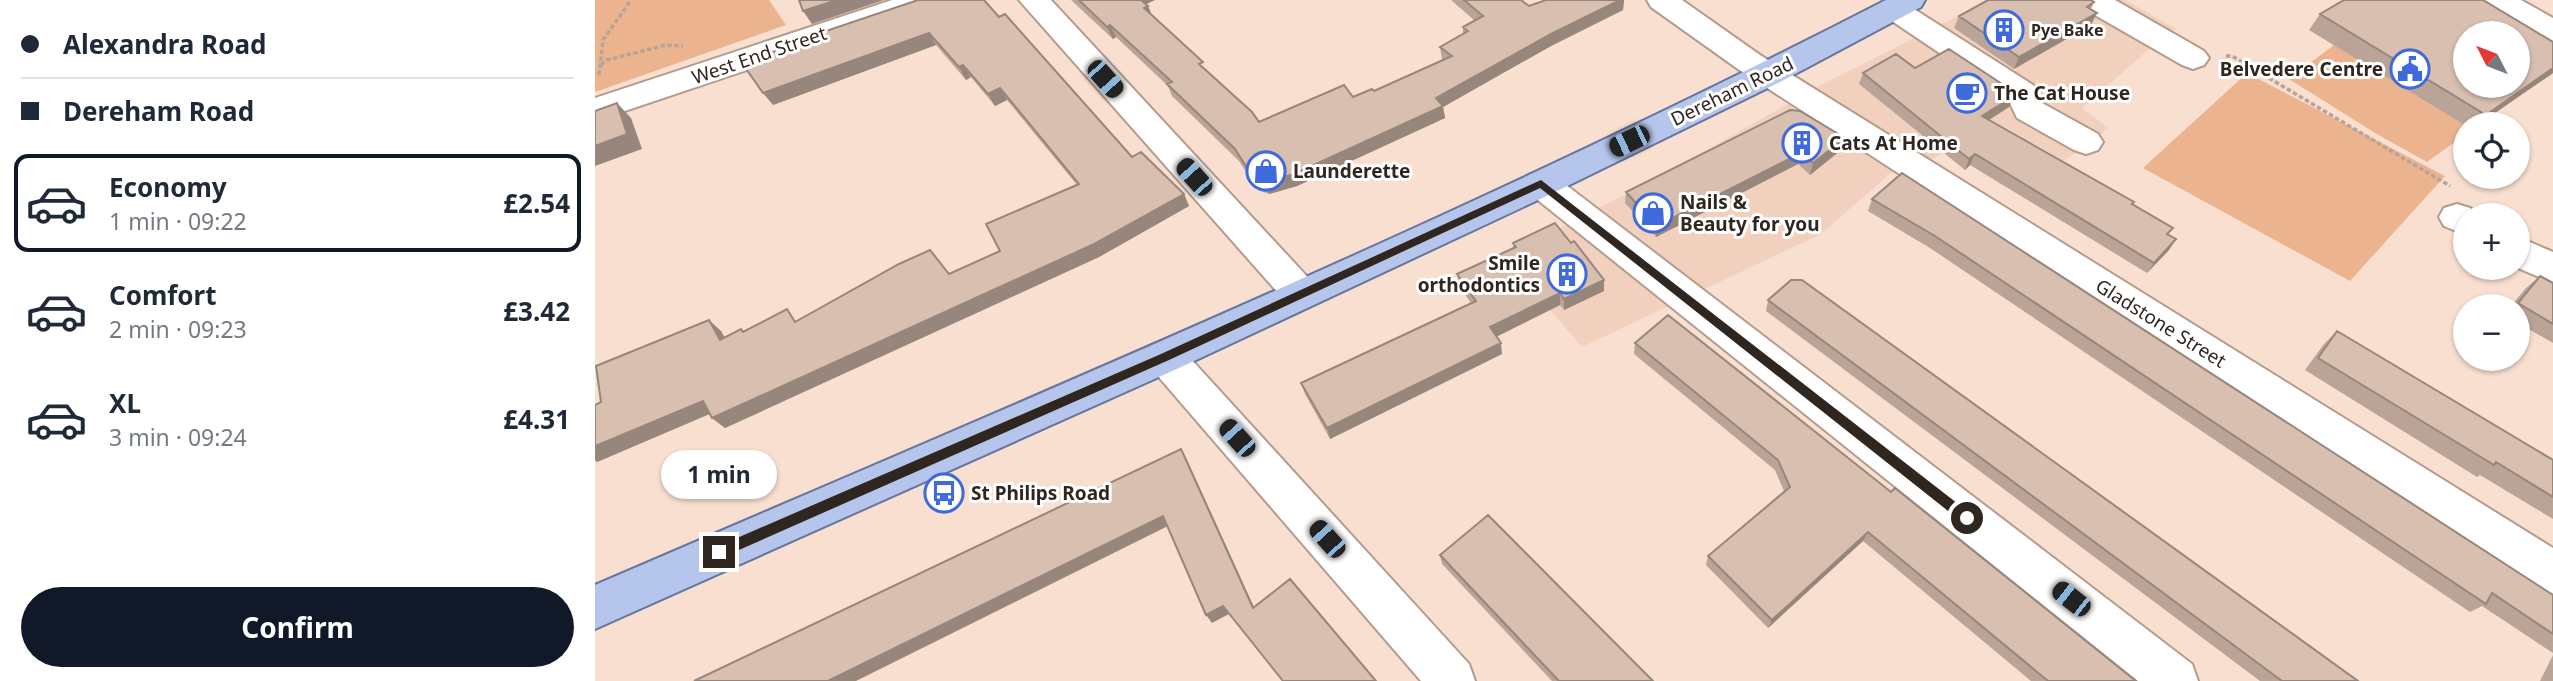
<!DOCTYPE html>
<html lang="en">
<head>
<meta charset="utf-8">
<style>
	:root { --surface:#fff; --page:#f6f6f7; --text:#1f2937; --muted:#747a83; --line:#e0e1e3; --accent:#111827 }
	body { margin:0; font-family:"Noto Sans",sans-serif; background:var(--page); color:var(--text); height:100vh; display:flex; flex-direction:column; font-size:26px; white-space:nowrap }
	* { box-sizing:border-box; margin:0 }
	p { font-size:23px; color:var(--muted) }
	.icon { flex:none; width:38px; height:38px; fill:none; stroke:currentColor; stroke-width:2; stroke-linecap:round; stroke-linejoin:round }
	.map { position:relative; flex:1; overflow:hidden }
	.sheet { display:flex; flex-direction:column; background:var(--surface); width:595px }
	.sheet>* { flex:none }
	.top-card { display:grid; align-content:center; height:154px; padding:0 21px; background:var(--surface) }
	.needle { width:46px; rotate:312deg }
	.controls { position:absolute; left:1858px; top:21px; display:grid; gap:14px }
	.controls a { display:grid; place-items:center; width:77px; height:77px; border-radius:50%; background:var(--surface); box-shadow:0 2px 5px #0004; font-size:35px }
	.end { position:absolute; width:32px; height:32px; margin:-16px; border:9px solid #2f2620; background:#fff; box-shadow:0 0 0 4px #fff }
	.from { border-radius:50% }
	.bubble { position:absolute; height:49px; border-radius:24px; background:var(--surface); box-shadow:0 2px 5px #0004; font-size:23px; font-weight:700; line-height:49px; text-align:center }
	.car { position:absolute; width:21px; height:42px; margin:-21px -10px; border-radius:9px; box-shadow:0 0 5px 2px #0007; background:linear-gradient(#222 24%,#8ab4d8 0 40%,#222 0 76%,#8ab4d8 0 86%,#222 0) }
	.top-card b { display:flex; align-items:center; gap:24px; height:66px; font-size:26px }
	.top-card b+b { border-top:2px solid var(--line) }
	.top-card i { width:18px; height:18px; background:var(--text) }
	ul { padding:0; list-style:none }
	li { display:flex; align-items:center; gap:21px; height:98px; margin:0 14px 10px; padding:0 7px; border:4px solid transparent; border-radius:14px }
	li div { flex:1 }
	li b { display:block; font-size:26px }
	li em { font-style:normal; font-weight:700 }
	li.active { border-color:var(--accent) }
	li>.icon { width:63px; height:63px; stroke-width:1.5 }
	.action { display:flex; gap:14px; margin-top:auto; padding:14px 21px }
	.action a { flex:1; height:80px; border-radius:42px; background:var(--accent); color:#fff; font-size:28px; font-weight:700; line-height:80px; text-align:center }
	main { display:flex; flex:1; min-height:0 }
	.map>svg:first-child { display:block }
</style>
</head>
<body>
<main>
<section class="sheet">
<div class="top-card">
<b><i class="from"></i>Alexandra Road</b>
<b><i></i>Dereham Road</b>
</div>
<ul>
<li class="active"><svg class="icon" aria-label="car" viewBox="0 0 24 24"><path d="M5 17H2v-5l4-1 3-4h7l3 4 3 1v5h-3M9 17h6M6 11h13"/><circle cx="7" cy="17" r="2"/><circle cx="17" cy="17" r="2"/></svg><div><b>Economy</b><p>1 min · 09:22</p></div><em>£2.54</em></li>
<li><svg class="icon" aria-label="car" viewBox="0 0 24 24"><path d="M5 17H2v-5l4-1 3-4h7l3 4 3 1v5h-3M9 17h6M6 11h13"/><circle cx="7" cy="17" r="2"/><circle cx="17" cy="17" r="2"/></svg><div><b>Comfort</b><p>2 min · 09:23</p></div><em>£3.42</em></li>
<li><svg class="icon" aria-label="car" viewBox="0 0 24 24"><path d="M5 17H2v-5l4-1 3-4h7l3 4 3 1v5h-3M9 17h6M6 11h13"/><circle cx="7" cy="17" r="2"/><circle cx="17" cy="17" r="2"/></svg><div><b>XL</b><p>3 min · 09:24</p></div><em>£4.31</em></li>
</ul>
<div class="action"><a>Confirm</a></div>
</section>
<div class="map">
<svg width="1958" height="681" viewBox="0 0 1958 681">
	<rect width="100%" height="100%" fill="#f9dfd0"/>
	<path fill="#f1d0bd" d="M1395,0H1530L1581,29L1551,52L1487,108L1514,128L1469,161L1399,121L1339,158L1299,170L1226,234L987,347L909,256L1053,183L1230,83Z"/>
	<path fill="#ecb38f" d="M0,0H174L191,25L0,92Z
		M1739,45L1871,126V134L1832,162L1780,133L1694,79Z
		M1652,73L1850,176L1755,281L1548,168Z"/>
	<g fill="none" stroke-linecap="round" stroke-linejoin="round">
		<g stroke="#b49c8d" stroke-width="4">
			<path id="minor" d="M297,0H343L339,7L0,121V98Z
				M424,0H456L719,284L725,294L719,304L706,309L693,304Z
				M1052,0H1087L1165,55L1958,548V594L1942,588L1143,69L1056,7Z
				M1305,0L1438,85L1447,103L1503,134L1508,142L1503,150L1491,154L1479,150L1422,118L1413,99L1288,15L1284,8L1288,1Z
				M1482,0H1520L1609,51L1614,58L1609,65L1598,69L1587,65L1486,7Z
				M1888,0H1926L1958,18V41L1947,38L1892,7Z
				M946,171L958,175L1597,664L1603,681H1543L934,193L929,184L934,175Z
				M1862,204L1875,208L1885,215H1871V235L1849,226L1844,217L1849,208Z
				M1923,237L1958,252V283L1923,268Z
				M570,341L584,346L874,664L880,681H826L556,368L551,357L556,346Z"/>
		</g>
		<g stroke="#66759c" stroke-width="4">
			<path id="major" d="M1291,0H1330L1326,7L1185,82L958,193L584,368L0,629V585C434,398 871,217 1291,0Z"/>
		</g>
		<path stroke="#b7a397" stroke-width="3.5" stroke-dasharray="4.5 2.5" stroke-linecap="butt" d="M1631,56H1637L1855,186
			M6,65L12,60L71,45L88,46
			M4,75L8,40L36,0"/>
		<use href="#minor" fill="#fff" fill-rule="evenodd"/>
		<use href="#major" fill="#b5c5eb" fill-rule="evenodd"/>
	</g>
	<path fill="#baa497" d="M323,0L404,17L537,157L589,194L594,206L504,257L130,428L117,418L115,414L2,462L0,460V405L6,402L126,331L130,338L146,329L149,332L203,320L354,274L405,251L482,185L412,100L400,106L376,77L371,80L341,45L178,105Z
		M476,0H560L551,4L553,6L557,16L664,122L779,91L848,60L847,59L845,47L868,34V27L879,20L856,0H926L934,6L951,0H1029L1028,10L956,46L848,107L850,118L702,186L674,194L663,190L644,161L577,96L573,86L521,37L518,39Z
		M1499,2L1496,9V25L1419,69L1359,28L1364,16Z
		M1725,14L1958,42V73L1884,124H1871V126L1714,30Z
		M1320,68L1419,96L1414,107L1394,120L1539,202L1537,205L1578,228L1573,234L1574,250L1552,273L1375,165L1370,170L1264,84L1268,73Z
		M1250,138L1246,150L1215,175L1203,164L1061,237L1030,203L1031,192Z
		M1277,199L1958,595V653L1887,606L1875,612L1335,248L1273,211Z
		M918,243L1009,291L969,310L965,305L902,336L907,354L735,439L710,394L706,383L876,303L864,286L862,274L918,248Z
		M1945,276L1958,283V343L1923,323V306H1916L1931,288Z
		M1173,300L1763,681H1665L1171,311Z
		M1742,331L1958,460V519L1885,475L1882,477L1710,370L1729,344Z
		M1040,343L1296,492L1541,681H1436L1268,541L1173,628L1111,565L1113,556L1189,491L1180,470L1039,354Z
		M845,555L1058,681H957L847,564Z
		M1958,655V681H1945Z"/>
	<path fill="#97867b" d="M242,0H289L217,24L208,11Z
		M543,0H560L545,7Z
		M1025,0H1029L1028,10L956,46L848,107L850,118L702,186L674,194L670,182L956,34Z
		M553,6L558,18L549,8Z
		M1502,13L1496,25L1419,69L1424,57Z
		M515,25L521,37L518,39L512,27Z
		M334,33L341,45L178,105L168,93Z
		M368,65L376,77L371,80L364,67Z
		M1958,68V73L1884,124H1882L1891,115Z
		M405,88L412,100L400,106L393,94Z
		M1419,96L1414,107L1383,127L1387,116Z
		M22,103L36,118L47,149L0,166V146Z
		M1250,138L1246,150L1215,175L1218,163Z
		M1206,153L1203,164L1061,237L1062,226Z
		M1380,154L1375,165L1370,170L1374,159Z
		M589,194L594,206L504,257L130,428L117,418Z
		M1581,239L1574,250L1552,273L1559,263Z
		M1009,280V291L969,310V299Z
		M965,293V305L897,339L895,327Z
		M114,320L126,331L137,351L125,340Z
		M906,343L907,354L735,439L732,428Z
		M108,401L121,411L2,462L0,460V446Z
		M586,449L592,460L663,616L658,608Z
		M568,516L575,525L261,681H233Z
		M1273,532L1268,541L1173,628L1177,620Z
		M628,606L634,614L617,623L611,615Z"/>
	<path fill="#d8bfb0" stroke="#97867b" stroke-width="2" fill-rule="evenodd" d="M204,0H242L208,11Z
		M323,0H389L404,17L410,14L537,157L546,152L589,194L497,245L117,418L108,401L0,446V405L6,402L1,366L114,320L125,340L146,329L148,332L192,309L200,322L304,264L335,250L354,274L405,251L391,224L484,184L405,88L393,94L368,65L364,67L334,33L168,93L147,63L220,37L219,35Z
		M484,0H546L553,6L549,8L608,62L604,64L657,112L664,122L749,85L758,97L777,89L779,91L857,56L845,47L873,31L868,27L888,16L869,0H926L934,6L951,0H1025L956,34L841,98L848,106L699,174L670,182L659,179L640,149L572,84L577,82L515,25L512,27Z
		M1393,0H1496L1499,2L1492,7L1502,13L1424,57L1364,16Z
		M1749,0H1888L1958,42V68L1891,115L1725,14ZM1871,33H1923V86H1871Z
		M1354,49L1416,90L1419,96L1387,116L1539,202L1537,204L1578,228L1572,234L1581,239L1559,263L1380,154L1374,159L1268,73L1301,54L1320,68Z
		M22,103L32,134L0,146V111Z
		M1195,110L1205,111L1250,138L1218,163L1206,153L1062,226L1031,192Z
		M1307,173L1958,595V634L1897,593L1891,604L1340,236L1277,199Z
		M960,223L976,243L979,241L1009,280L969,299L965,293L895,327L906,343L732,428L706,383L881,301L862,274L921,247L918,243Z
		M1945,276L1958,283V324L1923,303Z
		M1196,280H1207L1763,681H1687L1173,300Z
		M1073,315L1296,492L1300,488L1541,681H1453L1273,532L1177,620L1113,556L1195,487L1183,460L1040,343Z
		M1742,331L1958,460V497L1901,462L1899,465L1723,358Z
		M586,449L658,608L695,579L781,681H688L628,606L611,615L568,516L233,681H99Z
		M893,515L1058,681H964L845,555Z"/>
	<path fill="#2f2620" d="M946,180L1376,514V522H1367L945,188L574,360L128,557H119V548L566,354Z"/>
	<defs>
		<g id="building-ring" transform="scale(2.0125)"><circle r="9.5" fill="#fff" stroke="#3f6adc" stroke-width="1.5"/><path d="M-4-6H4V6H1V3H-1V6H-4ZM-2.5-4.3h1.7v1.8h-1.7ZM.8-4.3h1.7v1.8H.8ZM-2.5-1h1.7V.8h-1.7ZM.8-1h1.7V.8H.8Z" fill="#3f6adc"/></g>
		<g id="civic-ring" transform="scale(2.0125)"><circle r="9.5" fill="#fff" stroke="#3f6adc" stroke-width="1.5"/><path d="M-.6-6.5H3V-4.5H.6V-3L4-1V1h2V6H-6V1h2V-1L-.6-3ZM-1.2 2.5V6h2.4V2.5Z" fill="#3f6adc"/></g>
		<g id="cafe-ring" transform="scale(2.0125)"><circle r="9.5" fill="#fff" stroke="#3f6adc" stroke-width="1.5"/><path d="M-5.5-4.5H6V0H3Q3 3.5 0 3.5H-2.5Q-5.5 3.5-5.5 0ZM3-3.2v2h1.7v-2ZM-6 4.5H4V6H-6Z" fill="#3f6adc"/></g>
		<g id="shop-ring" transform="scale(2.0125)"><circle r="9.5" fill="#fff" stroke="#3f6adc" stroke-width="1.5"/><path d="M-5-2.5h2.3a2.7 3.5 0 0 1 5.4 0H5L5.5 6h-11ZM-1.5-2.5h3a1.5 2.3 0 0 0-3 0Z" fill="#3f6adc"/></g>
		<g id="bus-ring" transform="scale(2.0125)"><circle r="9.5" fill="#fff" stroke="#3f6adc" stroke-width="1.5"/><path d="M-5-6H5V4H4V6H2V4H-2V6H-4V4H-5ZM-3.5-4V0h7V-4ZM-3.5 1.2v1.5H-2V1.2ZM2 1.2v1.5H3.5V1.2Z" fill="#3f6adc"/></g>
	</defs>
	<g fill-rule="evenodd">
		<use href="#building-ring" x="1409" y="30"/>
		<use href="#civic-ring" x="1815" y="69"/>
		<use href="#cafe-ring" x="1372" y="93"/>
		<use href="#building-ring" x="1207" y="143"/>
		<use href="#shop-ring" x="671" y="171"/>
		<use href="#shop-ring" x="1058" y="213"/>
		<use href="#building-ring" x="972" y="274"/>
		<use href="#bus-ring" x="349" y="493"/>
	</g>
	<g text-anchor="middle" stroke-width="6" stroke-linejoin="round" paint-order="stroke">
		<g font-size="16" font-weight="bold" fill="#2f2620" stroke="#fff" text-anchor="start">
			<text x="1436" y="36">Pye Bake</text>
		</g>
		<g font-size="19" fill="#2f2620" stroke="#fff">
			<text transform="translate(164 55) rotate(-19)" y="7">West End Street</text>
			<text transform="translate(1137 91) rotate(-26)" y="7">Dereham Road</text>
			<text transform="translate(1566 323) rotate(32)" y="7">Gladstone Street</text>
		</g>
		<g font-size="19" font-weight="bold" fill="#2f2620" stroke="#fff" text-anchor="start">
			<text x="1788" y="76" text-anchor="end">Belvedere Centre</text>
			<text x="1399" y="100">The Cat House</text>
			<text x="1234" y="150">Cats At Home</text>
			<text x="698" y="178">Launderette</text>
			<text x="1085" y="209">Nails &amp;<tspan x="1085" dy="22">Beauty for you</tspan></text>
			<text x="945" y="270" text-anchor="end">Smile<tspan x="945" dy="22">orthodontics</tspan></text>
			<text x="376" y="500">St Philips Road</text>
		</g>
	</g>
</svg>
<div class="controls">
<a><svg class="needle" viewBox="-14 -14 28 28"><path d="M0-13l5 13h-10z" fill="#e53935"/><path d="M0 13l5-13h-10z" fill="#747a83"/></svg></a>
<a><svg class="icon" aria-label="locate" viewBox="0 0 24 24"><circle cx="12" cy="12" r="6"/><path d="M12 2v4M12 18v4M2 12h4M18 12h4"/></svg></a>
<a>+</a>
<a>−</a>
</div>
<i class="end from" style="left:1372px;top:518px"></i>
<i class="end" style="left:124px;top:552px"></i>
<div class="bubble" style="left:66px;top:450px;width:116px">1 min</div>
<i class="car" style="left:510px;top:79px;rotate:138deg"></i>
<i class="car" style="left:1034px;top:141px;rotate:244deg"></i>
<i class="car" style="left:599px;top:177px;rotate:318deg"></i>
<i class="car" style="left:642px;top:438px;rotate:318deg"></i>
<i class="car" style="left:732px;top:539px;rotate:318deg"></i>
<i class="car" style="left:1476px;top:599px;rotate:308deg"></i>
</div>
</main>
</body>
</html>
